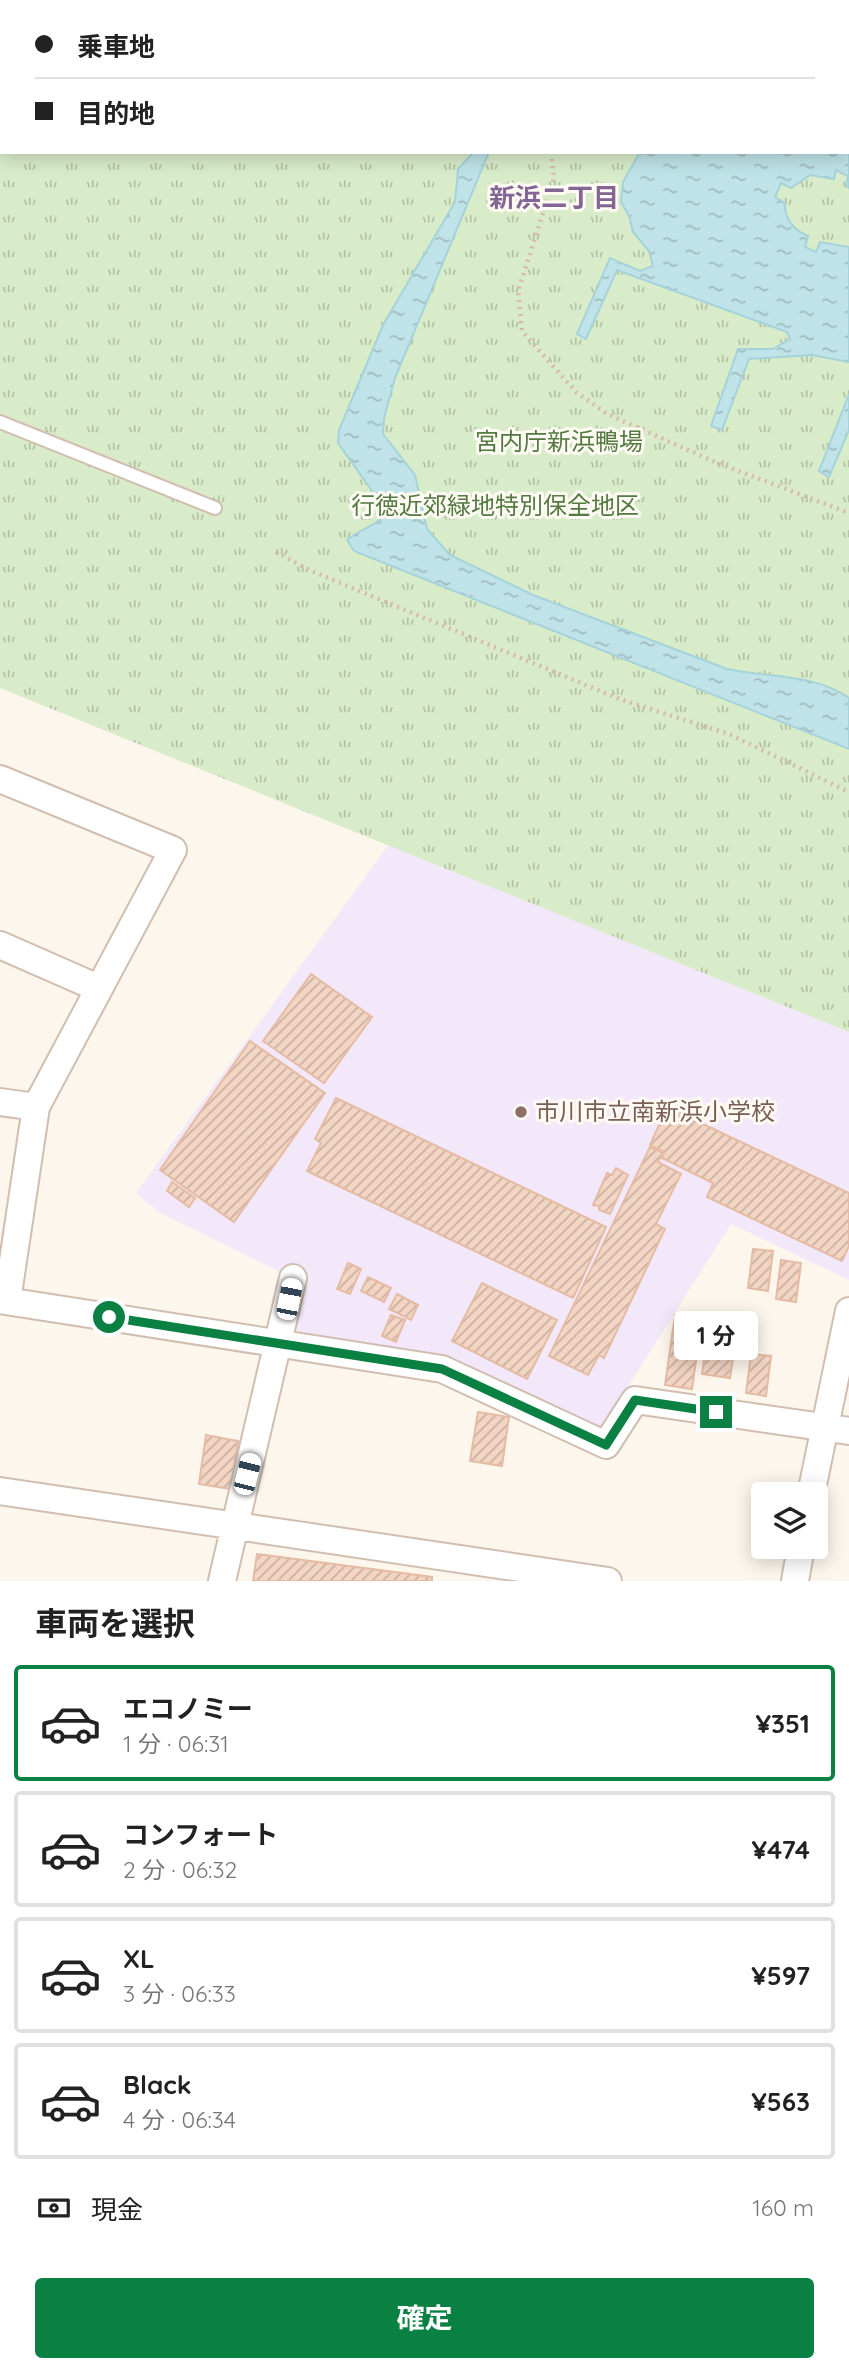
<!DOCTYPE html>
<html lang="ja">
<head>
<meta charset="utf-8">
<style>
	:root { --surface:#fff; --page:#f6f6f6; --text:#222; --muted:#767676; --line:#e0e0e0; --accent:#0b8043 }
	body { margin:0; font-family:Quicksand,"Noto Sans JP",sans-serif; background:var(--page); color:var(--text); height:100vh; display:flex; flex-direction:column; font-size:26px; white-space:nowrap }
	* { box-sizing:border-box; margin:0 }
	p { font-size:23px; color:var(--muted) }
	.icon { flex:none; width:38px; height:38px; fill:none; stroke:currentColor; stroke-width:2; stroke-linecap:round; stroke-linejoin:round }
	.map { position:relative; height:1581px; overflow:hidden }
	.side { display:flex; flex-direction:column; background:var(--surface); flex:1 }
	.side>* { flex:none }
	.top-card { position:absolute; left:0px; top:0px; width:850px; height:154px; box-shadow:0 4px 18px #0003; display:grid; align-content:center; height:154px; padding:0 35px; background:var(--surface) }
	.controls { position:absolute; left:751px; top:1482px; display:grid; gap:14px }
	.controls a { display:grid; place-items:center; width:77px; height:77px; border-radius:7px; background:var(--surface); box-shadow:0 4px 18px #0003; font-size:35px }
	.end { position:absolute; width:32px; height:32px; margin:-16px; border:9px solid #0b8043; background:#fff; box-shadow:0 0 0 4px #fff }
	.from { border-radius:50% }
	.bubble { position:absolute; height:49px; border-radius:7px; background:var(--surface); box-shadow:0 4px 18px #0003; font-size:23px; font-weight:700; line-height:49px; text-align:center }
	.car { position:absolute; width:21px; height:42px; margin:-21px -10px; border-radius:9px; box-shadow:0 0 5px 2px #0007; background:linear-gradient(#fff 24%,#345 0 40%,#fff 0 76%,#345 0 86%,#fff 0) }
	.top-card b { display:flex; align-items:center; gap:24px; height:66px; font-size:26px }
	.top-card b+b { border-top:2px solid var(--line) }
	.top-card i { width:18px; height:18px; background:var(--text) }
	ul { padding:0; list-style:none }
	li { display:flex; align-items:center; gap:21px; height:116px; margin:0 14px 10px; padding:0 21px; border:4px solid var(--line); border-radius:7px }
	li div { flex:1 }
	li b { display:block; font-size:26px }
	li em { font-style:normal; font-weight:700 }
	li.selected { border-color:var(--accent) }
	li>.icon { width:63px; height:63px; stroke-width:1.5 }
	h2 { padding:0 35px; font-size:32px; line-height:84px }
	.pay { display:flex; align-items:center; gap:18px; height:77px; padding:0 35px; font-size:26px }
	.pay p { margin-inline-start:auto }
	.button { display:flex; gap:14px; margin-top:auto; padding:14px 35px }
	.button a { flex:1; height:80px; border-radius:7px; background:var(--accent); color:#fff; font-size:28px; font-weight:700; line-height:80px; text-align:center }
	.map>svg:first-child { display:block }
</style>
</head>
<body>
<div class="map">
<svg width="849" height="1581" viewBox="0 0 849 1581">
	<defs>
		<pattern id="park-tufts" width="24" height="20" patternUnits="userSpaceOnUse" patternTransform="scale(1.75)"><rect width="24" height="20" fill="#d8ecc9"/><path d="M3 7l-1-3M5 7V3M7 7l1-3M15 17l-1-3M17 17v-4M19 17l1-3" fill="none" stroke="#b4c2a5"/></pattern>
		<pattern id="water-ripples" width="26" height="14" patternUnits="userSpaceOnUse" patternTransform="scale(1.75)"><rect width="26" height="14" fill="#bfe3e8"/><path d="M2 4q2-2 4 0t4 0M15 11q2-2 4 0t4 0" fill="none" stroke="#a0bbbe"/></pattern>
		<pattern id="building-hatch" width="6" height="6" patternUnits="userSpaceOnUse" patternTransform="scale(1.75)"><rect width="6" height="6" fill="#f3d5c3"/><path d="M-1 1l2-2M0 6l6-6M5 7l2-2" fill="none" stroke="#cab0a1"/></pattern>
	</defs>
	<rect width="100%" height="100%" fill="#fdf6ec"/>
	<path fill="#f3e8fa" d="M389,844L849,1032V1280L731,1224L601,1429L301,1335L294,1325L303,1283L160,1213L136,1193Z"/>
	<path fill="url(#park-tufts)" fill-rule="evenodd" d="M0,0H849V1032L0,688ZM2,2H849V152H2Z"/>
	<path fill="url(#water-ripples)" stroke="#a5d3da" stroke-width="2" d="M849,61V188L846,185L848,176L836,170L834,179L810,175L791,188L781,183L775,197L785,203C784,218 793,230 808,236L805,247L816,252L820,242L849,247V362L812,355L749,359L722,430L711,426L738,349H773L790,339L787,332L617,270L586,339L577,334L610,258L640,271L653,266L649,251L633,232L629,216L621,202L623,182L640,152H849Z
		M474,152H489L395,378L384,418L383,434L415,475L427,529L450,555L533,595L727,669C768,678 813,673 849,698V749L354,551L347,540C361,528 376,527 387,512L338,443L339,430L383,325L455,202L458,169Z
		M849,394V430L829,477L819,471Z"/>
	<path fill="url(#building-hatch)" stroke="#e6bba3" stroke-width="2" d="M311,974L372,1017L324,1083L263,1041Z
		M250,1041L325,1093L234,1222L160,1170Z
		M336,1098L606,1227L573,1298L307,1171L321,1143L315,1139Z
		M667,1107L849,1193V1246L842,1261L707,1197L713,1183L662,1158L664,1152L650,1145Z
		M650,1147L663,1153L658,1162L681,1174L656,1224L665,1229L604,1358L599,1355L588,1375L549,1356Z
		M616,1168L628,1175L610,1214L599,1210V1206L593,1205L607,1173L612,1175Z
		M172,1182L195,1198L189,1207L167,1191Z
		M753,1249L773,1251L768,1291L748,1288Z
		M781,1260L801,1263L796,1302L776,1299Z
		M348,1263L361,1269L350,1294L337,1289Z
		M368,1277L391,1288L384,1302L361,1291Z
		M482,1283L557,1320L527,1379L452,1341Z
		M397,1294L418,1305L411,1320L389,1309Z
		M391,1315L405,1320L396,1342L382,1336Z
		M675,1315L702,1319L692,1389L665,1385Z
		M709,1323L732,1327L736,1339L730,1378L702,1374Z
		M751,1354L771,1356L766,1396L746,1393Z
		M478,1412L509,1417L502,1466L470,1461Z
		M206,1435L238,1441L231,1489L199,1484Z
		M257,1554L432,1577V1581H253Z"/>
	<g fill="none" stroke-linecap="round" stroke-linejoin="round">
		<g stroke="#d1beb0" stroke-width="16">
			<path id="lane" d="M0,422L215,508"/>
		</g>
		<g stroke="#d1beb0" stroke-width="30">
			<path id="street" d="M0,779L173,850L36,1107L7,1301
				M0,945L98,988
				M0,1102L36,1107
				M0,1300L442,1369L606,1445L635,1400L849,1431
				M0,1491L608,1581
				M811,1494L849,1311
				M222,1581L293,1278
				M795,1581L801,1547"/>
		</g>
		<path stroke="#d9b8a5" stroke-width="4.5" stroke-dasharray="2 5" stroke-linecap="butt" d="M569,2L570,0
			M551,152L554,179L518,291L522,331L576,392L607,414L715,462L849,513
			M276,552L309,570L622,700L729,734L849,792"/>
		<use href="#lane" stroke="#fff" stroke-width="12"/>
		<use href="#street" stroke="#fff" stroke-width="26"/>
	</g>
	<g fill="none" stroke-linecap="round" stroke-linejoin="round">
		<path stroke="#0b8043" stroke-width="9" d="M109,1317L442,1369L606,1445L635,1400L716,1412"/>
	</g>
	<circle fill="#8d6e63" stroke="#fffaf3" stroke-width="2.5" cx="521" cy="1112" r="7"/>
	<g text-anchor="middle" stroke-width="6" stroke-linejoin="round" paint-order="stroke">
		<g font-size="24" fill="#537a41" stroke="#fffaf3">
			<text x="559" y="450">宮内庁新浜鴨場</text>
			<text x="495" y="514">行徳近郊緑地特別保全地区</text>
		</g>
		<g font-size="24" fill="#785e54" stroke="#fffaf3" text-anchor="start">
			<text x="535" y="1120">市川市立南新浜小学校</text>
		</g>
		<g font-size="26" font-weight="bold" fill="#846695" stroke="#fffaf3">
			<text x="554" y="207">新浜二丁目</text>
		</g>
	</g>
</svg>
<div class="controls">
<a><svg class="icon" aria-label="layers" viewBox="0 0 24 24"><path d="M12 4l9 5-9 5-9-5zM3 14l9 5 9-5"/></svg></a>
</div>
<i class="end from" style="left:109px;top:1317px"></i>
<i class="end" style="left:716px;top:1412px"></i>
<div class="bubble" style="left:674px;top:1311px;width:84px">1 分</div>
<i class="car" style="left:289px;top:1299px;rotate:11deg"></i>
<i class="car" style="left:247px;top:1474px;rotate:14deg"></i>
<div class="top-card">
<b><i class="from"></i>乗車地</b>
<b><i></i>目的地</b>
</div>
</div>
<section class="side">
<h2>車両を選択</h2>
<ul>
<li class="selected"><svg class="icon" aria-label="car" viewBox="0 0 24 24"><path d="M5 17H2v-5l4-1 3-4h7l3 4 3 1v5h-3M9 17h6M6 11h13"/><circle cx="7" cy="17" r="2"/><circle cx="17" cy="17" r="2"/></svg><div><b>エコノミー</b><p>1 分 · 06:31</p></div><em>¥351</em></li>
<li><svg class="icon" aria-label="car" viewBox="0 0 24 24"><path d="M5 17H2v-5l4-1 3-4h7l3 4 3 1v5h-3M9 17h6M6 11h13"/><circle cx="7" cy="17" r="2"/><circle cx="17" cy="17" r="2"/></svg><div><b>コンフォート</b><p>2 分 · 06:32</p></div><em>¥474</em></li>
<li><svg class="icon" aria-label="car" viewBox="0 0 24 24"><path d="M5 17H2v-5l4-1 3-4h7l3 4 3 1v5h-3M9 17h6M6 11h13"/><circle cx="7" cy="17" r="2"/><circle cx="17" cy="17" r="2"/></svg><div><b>XL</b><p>3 分 · 06:33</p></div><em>¥597</em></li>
<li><svg class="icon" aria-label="car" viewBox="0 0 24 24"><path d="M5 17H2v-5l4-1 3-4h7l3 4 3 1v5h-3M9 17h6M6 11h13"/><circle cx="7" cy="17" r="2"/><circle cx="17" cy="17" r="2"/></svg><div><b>Black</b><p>4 分 · 06:34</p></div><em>¥563</em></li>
</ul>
<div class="pay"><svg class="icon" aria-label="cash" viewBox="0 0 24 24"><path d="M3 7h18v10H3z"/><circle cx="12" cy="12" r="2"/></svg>現金<p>160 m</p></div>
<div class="button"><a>確定</a></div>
</section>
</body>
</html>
